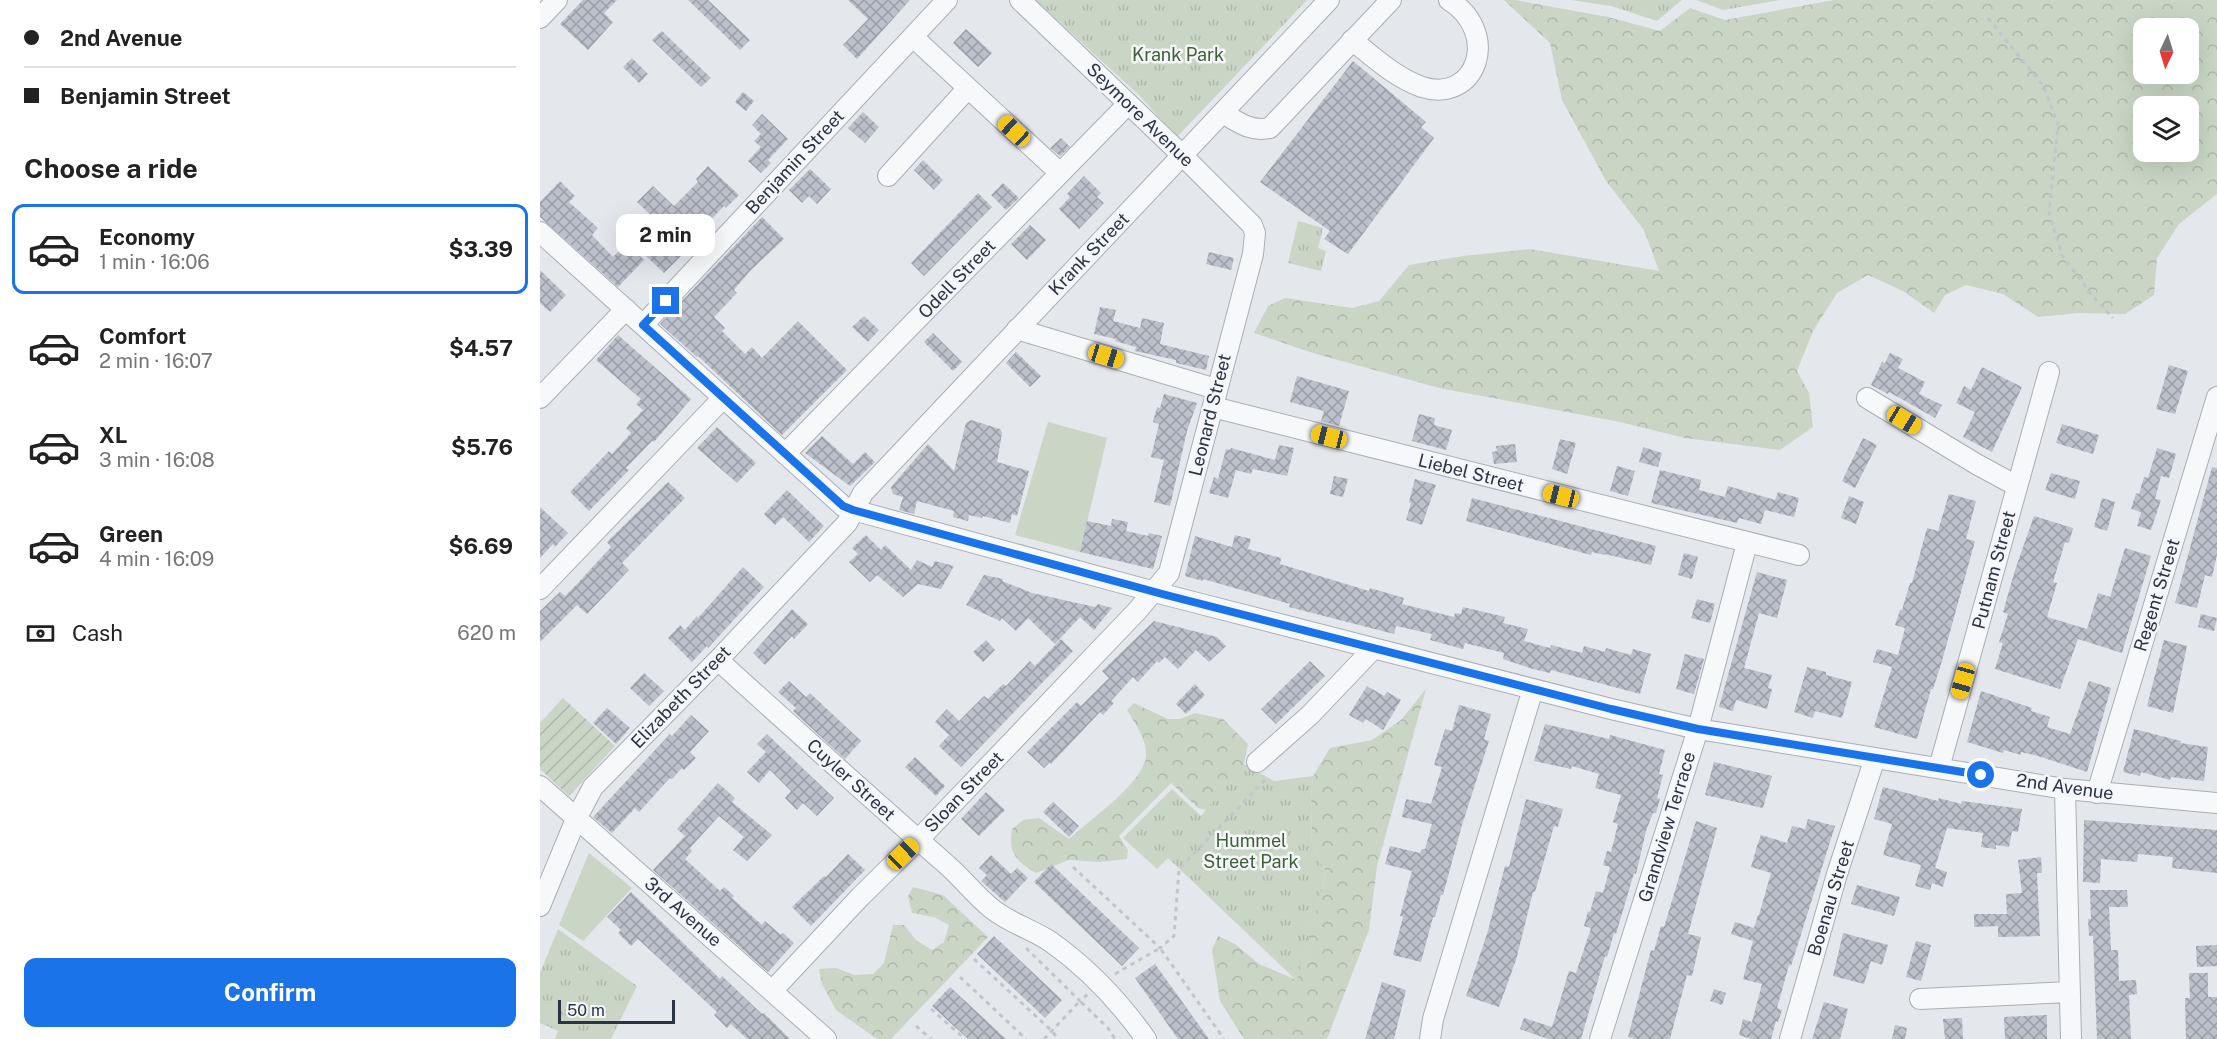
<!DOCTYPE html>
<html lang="en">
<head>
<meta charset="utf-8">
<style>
	:root { --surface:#fff; --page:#f2f2f2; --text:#222; --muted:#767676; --line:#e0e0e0; --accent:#1a73e8 }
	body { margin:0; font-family:"Public Sans",sans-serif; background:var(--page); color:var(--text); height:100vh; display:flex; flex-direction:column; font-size:22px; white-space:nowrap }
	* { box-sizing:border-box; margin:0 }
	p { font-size:20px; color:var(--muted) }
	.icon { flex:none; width:33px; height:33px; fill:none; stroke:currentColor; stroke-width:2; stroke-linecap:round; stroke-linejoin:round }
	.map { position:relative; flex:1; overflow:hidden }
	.details { display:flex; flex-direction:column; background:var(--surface); width:540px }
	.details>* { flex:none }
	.hud { display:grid; align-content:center; height:132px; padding:0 24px; background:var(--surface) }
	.needle { width:39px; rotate:184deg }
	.controls { position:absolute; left:1593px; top:18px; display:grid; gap:12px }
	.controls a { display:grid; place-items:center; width:66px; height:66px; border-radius:12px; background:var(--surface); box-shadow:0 6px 24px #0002; font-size:30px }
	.scale { position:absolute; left:18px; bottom:15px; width:117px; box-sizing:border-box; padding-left:6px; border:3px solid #2b3445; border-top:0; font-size:16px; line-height:21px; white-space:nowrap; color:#2b3445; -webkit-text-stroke:4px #f4f6f9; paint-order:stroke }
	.end { position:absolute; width:27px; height:27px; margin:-14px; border:8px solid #1a73e8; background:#fff; box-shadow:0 0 0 3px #fff }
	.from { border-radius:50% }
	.bubble { position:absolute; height:42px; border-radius:12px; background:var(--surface); box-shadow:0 6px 24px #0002; font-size:20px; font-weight:700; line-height:42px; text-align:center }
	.car { position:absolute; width:18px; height:36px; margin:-18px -9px; border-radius:8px; box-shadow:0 0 4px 2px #0007; background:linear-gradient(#f5c518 24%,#345 0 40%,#f5c518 0 76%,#345 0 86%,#f5c518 0) }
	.hud b { display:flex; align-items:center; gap:21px; height:57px; font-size:22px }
	.hud b+b { border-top:2px solid var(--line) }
	.hud i { width:15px; height:15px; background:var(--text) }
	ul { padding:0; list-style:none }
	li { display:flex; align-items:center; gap:18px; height:90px; margin:0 12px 9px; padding:0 12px; border:3px solid transparent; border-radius:12px }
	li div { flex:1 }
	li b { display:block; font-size:22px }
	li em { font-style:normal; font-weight:700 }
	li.current { border-color:var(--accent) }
	li>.icon { width:54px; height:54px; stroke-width:1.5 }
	h2 { padding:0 24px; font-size:27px; line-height:72px }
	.pay { display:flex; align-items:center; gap:15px; height:66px; padding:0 24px; font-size:22px }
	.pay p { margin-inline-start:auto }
	.button { display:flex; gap:12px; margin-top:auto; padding:12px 24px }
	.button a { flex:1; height:69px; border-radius:12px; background:var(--accent); color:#fff; font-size:24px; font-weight:700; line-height:69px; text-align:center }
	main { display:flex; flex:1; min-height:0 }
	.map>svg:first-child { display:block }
</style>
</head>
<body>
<main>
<section class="details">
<div class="hud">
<b><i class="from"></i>2nd Avenue</b>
<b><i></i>Benjamin Street</b>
</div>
<h2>Choose a ride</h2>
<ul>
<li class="current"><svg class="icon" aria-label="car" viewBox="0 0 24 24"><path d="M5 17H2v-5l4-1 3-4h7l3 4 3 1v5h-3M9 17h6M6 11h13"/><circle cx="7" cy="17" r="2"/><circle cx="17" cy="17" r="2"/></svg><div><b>Economy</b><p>1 min · 16:06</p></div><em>$3.39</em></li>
<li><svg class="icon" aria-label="car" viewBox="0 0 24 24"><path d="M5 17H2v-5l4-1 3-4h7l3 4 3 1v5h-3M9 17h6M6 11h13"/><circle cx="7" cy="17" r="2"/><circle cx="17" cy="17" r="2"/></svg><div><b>Comfort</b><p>2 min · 16:07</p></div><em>$4.57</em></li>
<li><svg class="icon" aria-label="car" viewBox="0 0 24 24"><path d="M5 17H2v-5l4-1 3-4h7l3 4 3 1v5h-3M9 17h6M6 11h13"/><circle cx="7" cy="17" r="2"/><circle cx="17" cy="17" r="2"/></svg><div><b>XL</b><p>3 min · 16:08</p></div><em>$5.76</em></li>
<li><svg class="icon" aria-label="car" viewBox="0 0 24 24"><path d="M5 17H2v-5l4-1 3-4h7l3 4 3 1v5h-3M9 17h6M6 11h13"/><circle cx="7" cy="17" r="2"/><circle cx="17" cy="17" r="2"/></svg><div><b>Green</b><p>4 min · 16:09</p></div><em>$6.69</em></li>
</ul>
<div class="pay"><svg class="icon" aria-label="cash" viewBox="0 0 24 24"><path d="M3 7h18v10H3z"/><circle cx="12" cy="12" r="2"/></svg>Cash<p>620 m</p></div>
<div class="button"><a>Confirm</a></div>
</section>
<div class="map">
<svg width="1677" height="1039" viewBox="0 0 1677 1039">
	<defs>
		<pattern id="forest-crowns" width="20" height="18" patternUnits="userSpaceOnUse" patternTransform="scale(1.5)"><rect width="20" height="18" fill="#c9d6c5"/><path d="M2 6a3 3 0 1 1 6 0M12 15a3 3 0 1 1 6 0" fill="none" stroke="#adb8ab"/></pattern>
		<pattern id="park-tufts" width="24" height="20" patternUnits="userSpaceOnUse" patternTransform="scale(1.5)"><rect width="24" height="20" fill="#c9d6c5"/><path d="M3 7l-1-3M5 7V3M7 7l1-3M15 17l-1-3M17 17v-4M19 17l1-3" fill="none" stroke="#adb8ab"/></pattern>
		<pattern id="garden-furrows" width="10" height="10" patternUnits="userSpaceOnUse" patternTransform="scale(1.5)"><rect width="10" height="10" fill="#c9d6c5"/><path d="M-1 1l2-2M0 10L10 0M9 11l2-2" fill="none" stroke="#adb8ab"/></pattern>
		<pattern id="building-cross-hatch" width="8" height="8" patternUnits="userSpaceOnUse" patternTransform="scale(1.5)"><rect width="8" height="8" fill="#bbc0ca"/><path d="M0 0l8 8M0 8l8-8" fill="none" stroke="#989da6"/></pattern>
	</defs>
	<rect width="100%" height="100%" fill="#e4e7ec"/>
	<path fill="#c9d6c5" d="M508,422L567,438L540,552L475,535Z
		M49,853L92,888L43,941L19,925Z"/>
	<path fill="url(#forest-crowns)" fill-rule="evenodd" d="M964,0H975L1068,17L1120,31L1150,8L1185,20L1294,0H1677V194L1639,224L1617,258L1614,295L1585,314L1538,313L1498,317L1463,294L1426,285L1405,295L1394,313L1363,291L1328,275L1297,293L1273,331L1257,371L1269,393L1273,427L1240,450L1145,438L1080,422L899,388L773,353L714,333L728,306L745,298L812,308L839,301L869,265L923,256L990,249L1119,271L1104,230L1066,181L1022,100L1010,43ZM1648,28V74H1604V28ZM1648,106V152H1604V106Z
		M886,689L837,866L829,930L787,1039H704L680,1001L672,950L678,936L695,944L719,964L757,980L786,873L772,845L771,798L773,776L790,748L832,740L861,720Z
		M594,703L628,719H640L655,713L683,719L708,744L702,773L671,811L658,808L631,783L579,836L588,850L587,859L559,862L529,860L496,873C476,861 468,853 472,829L483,820L499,818L529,839C548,821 604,783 606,756C607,739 595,724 587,710Z
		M373,887L403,895L448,937L351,1039H337L296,1010L282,984L279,969L296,968L314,975L333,974L344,963L353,925H364L376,940L392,950L404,942L409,925L394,917L372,913L368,896Z"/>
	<path fill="url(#park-tufts)" d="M495,0H767L637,137L599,95Z
		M1031,0H1142L1117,21L1071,6Z
		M1156,0H1240L1183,10Z
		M758,221L783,228L778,248L786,251L781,271L748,263Z
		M704,764L734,781L773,776L771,798L772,845L786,873L757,981L628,858L617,869L583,838L632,789L661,816Z
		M18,929L97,986L71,1039H15L18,1031L0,1023V973Z"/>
	<path fill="url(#garden-furrows)" d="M23,698L75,746L29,796L0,769V723Z"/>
	<path fill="url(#building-cross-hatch)" d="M43,0H77L64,13L73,22L48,50L20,24Z
		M148,0H168L210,40L200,50Z
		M308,0H370L317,59L303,45L328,19Z
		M426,29L452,53L438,67L413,43Z
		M122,31L171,78L161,87L112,40Z
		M92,58L108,74L99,83L83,67Z
		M813,61L886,122L881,127L894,138L808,254L784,239L790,231L720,182Z
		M203,92L214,101L206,111L195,102Z
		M323,112L339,127L325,143L308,128Z
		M222,114L248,139L228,160L231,163L221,173L208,161L221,147L214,141L221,134L212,125Z
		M521,138L530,147L520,156L510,148Z
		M383,160L403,180L394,190L374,170Z
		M168,166L199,195L186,208L184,206L160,231L163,234L124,273L106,256L128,232L97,202L113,186L134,206L158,182L156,179Z
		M270,169L291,189L277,204L269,196L262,203L249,190Z
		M544,176L561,193L557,197L564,203L539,229L519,209L530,197L527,194Z
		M20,181L35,196L29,202L58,228L52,235L73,257L87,243L104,260L78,287L0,217V202Z
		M463,183L479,198L466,210L451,195Z
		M438,193L452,207L384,276L371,263Z
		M222,217L244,239L210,271L194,290L197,293L174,317L185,328L182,331L205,354L212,347L222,358L258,321L307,370L242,435L158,356L157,357L120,324Z
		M490,225L506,240L487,260L471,244Z
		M669,252L694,258L691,270L666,264Z
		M0,270L26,295L10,312L0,303Z
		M560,307L576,310L573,321L600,328L602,318L624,323L620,344L669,356L666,370L636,363V360L595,351L596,347L575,341L576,339L554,334Z
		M324,316L339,330L328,342L312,327Z
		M393,333L422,362L413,371L384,342Z
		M78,335L151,399L114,442L112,441L86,468L89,470L49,511L30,492L69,451L72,454L91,433L86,428L103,410L96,404L101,399L56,360Z
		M476,352L501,376L490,387L466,363Z
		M1350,353L1363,359L1358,368L1385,382L1379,394L1402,405L1395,418L1349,392L1348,394L1331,385L1342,362L1345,363Z
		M1629,365L1648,371L1635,414L1616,409Z
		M1442,367L1482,387L1452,452L1423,437L1435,412L1416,403L1424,386L1431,390Z
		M757,376L809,391L799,426L781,421L784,411L750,402Z
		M624,394L657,403L647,431L630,506L614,502L624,460L611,457L619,424L613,422L617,407L620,408Z
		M879,414L895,418L894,425L912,430L906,450L872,441Z
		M431,420L460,429L462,433L457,462L489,471L477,516L472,514L470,523L443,516L442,518L429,515L428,521L413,517L414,511L377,501L374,514L359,510L363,497L353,494L351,487L388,444L414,471L426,423Z
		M1522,424L1559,435L1553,454L1516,443Z
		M177,427L216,463L197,483L157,448Z
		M282,436L313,464L325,452L335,462L310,486L265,453Z
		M1323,438L1337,445L1315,488L1302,481Z
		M1020,439L1036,443L1027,474L1012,469Z
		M975,444L977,462L954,464L952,452L957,451L956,446Z
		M739,445L754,448L747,476L713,469L711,474L696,470L688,498L669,493L674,477L678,479L686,449L690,450L691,448L735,460Z
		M1103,447L1122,453L1118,467L1099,462Z
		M1617,448L1636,454L1629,478L1621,476L1615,499L1621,500L1611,530L1597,526L1601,512L1591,509L1596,493L1599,494L1604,477L1608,478Z
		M1077,466L1095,471L1088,496L1070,491Z
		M1672,467L1677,468V555L1672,577L1665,575L1657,608L1635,603Z
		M1120,470L1161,480L1159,490L1185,497L1188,486L1235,500L1238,492L1259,498L1254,517L1225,510L1221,524L1199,518L1197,523L1111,503Z
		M1511,473L1540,481L1535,499L1505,490Z
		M794,476L808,479L803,497L790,494Z
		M875,479L896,485L882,525L866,520L871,503L869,502Z
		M128,482L145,498L82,563L89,570L47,614L37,605L0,642V611L20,592L25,596L37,584L71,547L67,542Z
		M247,490L284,526L269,542L243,517L235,525L224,514Z
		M1409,494L1436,501L1426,539L1435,541L1402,661L1393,689H1391L1377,739L1334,727L1352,667L1333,662L1337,649L1358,655L1365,628L1355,625L1360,610H1362L1370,583H1372L1387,528L1398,531Z
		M1309,496L1324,502L1316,524L1301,518Z
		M932,498L1116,546L1111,565L1065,554V555L1052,552L1051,555L926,521Z
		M1562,498L1575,502L1567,531L1554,527Z
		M0,507L28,533L15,547L13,544L0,558Z
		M1494,516L1533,528L1529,543L1525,542L1513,582L1517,583L1507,617L1547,629L1558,593L1570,597L1585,548L1611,556L1582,653L1538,639L1520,689L1455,669L1463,643L1459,642L1468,614L1463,612L1475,570Z
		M572,519L588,522L586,531L608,536L609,533L622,536L613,569L540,552L547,521L571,526Z
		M326,535L341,550L345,545L371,570L377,560L392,567L395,561L414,566L401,589L378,584L363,597L337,575L330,582L309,562L318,554L312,548Z
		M695,535L711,539L708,549L741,558L740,564L829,591L830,588L864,598L862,604L914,617L915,613L921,614L923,607L965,617L963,623L988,629L984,641L1010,648L1011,645L1042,653L1044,646L1065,652L1066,648L1091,655L1093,649L1111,654L1100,694L1011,670L1010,673L993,669L963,659L964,653L925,643L923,649L890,640L892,634L856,626L854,634L749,607L750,604L663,579V581L645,576L655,536L692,547Z
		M1144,553L1158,557L1152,579L1138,575Z
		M203,567L224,587L168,648L167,646L152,662L128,638L140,625L145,630L157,616L158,618Z
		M1217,572L1247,580L1237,618L1219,613L1204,668L1232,675L1228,688L1232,689L1227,709L1196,700L1193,711L1179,707Z
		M444,575L463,579L462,581L492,593L555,607L558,604L572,608L554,630L540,617L515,644L488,618L476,631L462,618L460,621L426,605Z
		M1157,599L1175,604L1170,623L1151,618Z
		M252,609L268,624L254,639L252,636L225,665L213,653Z
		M1661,614L1677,618L1674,631L1658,627Z
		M614,621L677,637L686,646L669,662L656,650L638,669L625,657L619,663L617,661L598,682L593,677L571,701L574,703L563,715L560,712L511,764L510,762L504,768L487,752L537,702L541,706L569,678L562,671Z
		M521,639L533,651L421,767L399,746L409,735L395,722L407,709L419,721L444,696L448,699L463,684L466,686L490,661L495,666Z
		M446,640L455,650L443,662L433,652Z
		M1624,640L1647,646L1633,713L1607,706Z
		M1145,654L1164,659L1154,694L1136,689Z
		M770,661L785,676L736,724L721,709Z
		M1267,667L1286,672V675L1312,682L1302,718L1275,711L1273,718L1254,712Z
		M104,673L124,691L109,706L90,688Z
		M249,681L266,697L270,693L321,741L305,759L253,711L256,708L238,692Z
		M1549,681L1571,688L1547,772L1498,756L1481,752V755L1464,750L1463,753L1427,742L1441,691L1492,708L1491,711L1510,717L1507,727L1530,734Z
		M655,684L665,695L646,714L636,704Z
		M827,686L844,696L847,692L861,700L843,730L826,719L823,723L809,715Z
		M919,705L951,714L944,739L949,741L922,825L903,895H901L895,917H893L881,962L853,955L863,917L860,916L872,871L845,864L850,846L880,853L882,849H885L892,824L862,817L866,799L891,804L902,767L894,765L905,729L912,731Z
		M67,708L90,728L76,744L53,723Z
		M151,715L169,731L150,752L156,758L144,770L142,768L132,779L130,778L99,812L95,808L72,833L53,817L130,734L132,736Z
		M1005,724L1069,739L1070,735L1125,750L1119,774L1123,775L1117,798L1120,799L1116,813H1113L1106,831L1096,874L1094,873L1076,934L1074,933L1067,957L1065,956L1041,1039H1008L980,1029L984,1018L1012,1027L1029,971L1036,973L1051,928L1044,926L1048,911L1050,912L1056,891L1063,893L1070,867L1063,865L1067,851L1071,852L1078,824L1073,822L1081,795L1055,788L1059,774L1032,766L1031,769L994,761Z
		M1594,729L1641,741L1640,743L1668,747L1664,781L1631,777L1630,780L1601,772L1600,776L1583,772Z
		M227,734L294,798L277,816L263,803L257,810L245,798L251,791L230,770L219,783L207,772L226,752L217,744Z
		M375,757L405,786L396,796L365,767Z
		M1174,762L1232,776L1223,808L1165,795Z
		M178,783L195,798L192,802L232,835L207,861L193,850L204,837L179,816L150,848L152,851L145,859L180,891L184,887L194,896L192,898L222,925L225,921L241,935L243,933L254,943L228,972L113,870L145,836L137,829Z
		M1343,787L1398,801L1399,798L1421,804L1422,801L1482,809L1478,832L1472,831L1469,847L1456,845V849L1441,847L1443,833L1407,828L1395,868L1407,872L1403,887L1392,883L1390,890L1375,886L1381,865L1343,855L1352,824L1334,819Z
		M446,792L465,810L439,836L421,819Z
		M986,799L1023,809L1018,827L1014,826L995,892H993L976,960L959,1007L926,996L947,934L965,866L969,867Z
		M513,802L539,826L529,837L503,812Z
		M1268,819L1295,826L1258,944L1251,966L1249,965L1237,1008L1242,1010L1238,1022L1236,1021L1231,1039H1211L1199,1035L1203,1019L1212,1022L1222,984L1203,979L1213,941L1191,934L1195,922L1214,928L1218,915H1219L1231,873L1211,867L1217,846L1221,835L1247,843L1252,826L1265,829Z
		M1544,820L1677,830V873L1632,868L1633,857L1598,854L1597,862L1561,859L1560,883L1543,882Z
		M1156,821L1177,828L1148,934L1161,937L1152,976L1147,975L1130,1039H1095L1088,1037L1111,950L1114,951L1121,926L1124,927Z
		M308,854L325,870L271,926L252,907L284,876L286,877Z
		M451,855L471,874L477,868L488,878L465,902L441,881L447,875L439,868Z
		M1501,857L1502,873H1497L1500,936L1458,937V926L1434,927V914H1467L1466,894L1482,893L1478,860Z
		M511,864L599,948L582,966L494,882Z
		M1317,885L1360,897L1354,916L1311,904Z
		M1550,890H1587L1588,907H1569L1571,950H1578L1579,981L1596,980L1597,994L1589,995L1591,1039H1557L1553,936H1549L1548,919H1551Z
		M91,892L180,979L182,976L222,1014L224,1013L250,1039H207L191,1024L187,1028L174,1015L177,1012L98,939L91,946L78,933L81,930L67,917Z
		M1303,933L1348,945L1342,965L1331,961L1324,984L1293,976Z
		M454,936L522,1000L505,1018L437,954Z
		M1376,941L1391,945L1381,981L1366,977Z
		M1677,945V966L1657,967L1656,946Z
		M615,964L669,1039H638L595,978Z
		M1649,973H1668V997H1677V1039H1646L1645,998H1650Z
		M842,982L866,990L854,1039H825Z
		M410,987L466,1039H428L392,1006Z
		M1174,989L1186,993L1182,1005L1170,1001Z
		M1284,1002L1308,1009L1300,1039H1272Z
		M1507,1015V1039H1465L1464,1017Z
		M1422,1018L1423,1039H1405L1403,1019Z
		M1355,1025L1367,1028L1365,1039H1352Z"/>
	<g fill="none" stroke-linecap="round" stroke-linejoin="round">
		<g stroke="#a9aeb7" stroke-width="22">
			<path id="minor" d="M0,18L17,0
				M373,37L520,173
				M812,40C833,57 856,78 882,87C937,104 961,33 909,0
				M683,113C699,123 711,132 730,128L851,0
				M348,176L428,88
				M0,232L303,506L313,510L626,595L1071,709L1158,729L1525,789L1677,803
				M103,325L407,0
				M477,329L676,389
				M0,398L86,309
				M1327,398L1438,465L1477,486
				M673,407L1259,555
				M245,454L588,104
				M0,589L183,398
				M178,660C253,728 329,797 406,864C422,878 435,895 451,908C469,923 492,929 511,942C549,969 579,1001 606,1039
				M717,762L770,715L833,649
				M1399,768L1509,372
				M0,786L286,1039
				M1525,789L1531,1039
				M1557,793L1677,397
				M0,906L36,819L53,787L178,660L307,523L323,493L789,0
				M233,990L320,897L378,840L597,611L629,573L713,254L715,233L712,225L643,156L480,0
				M1380,999L1530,992
				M890,1039L893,1019L993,689
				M1060,1039L1158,729L1207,543
				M1250,1039L1297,874L1335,758"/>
		</g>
		<path stroke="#c2c5cb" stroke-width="3" stroke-dasharray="4.5 4.5" stroke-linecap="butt" d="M1448,18L1504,87L1518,125L1509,213L1522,255L1551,294L1573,318
			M533,867L620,948L634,936L639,869L726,779L725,776
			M486,948L540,1001L548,994
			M434,959L512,1031L518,1039
			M575,974L620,948L684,1039
			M420,977L486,1039
			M391,1009L425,1039
			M376,1026L391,1039
			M504,1039L540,1001L568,1028L575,1039"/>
		<use href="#minor" stroke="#f7f8fa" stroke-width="20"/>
	</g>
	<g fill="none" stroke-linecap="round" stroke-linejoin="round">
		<path stroke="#1a73e8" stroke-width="8" d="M126,301L103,325L303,506L313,510L626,595L1071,709L1158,729L1441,775"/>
	</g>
	<g text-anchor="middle" stroke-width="5" stroke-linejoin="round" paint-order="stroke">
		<g font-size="18" fill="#3f6138" stroke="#f4f6f9">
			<text x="638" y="61">Krank Park</text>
			<text x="711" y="847">Hummel<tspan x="711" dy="21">Street Park</tspan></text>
		</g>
		<g font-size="18" fill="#2b3445" stroke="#f4f6f9">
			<text transform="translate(600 115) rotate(44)" y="6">Seymore Avenue</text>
			<text transform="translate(255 162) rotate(-47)" y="6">Benjamin Street</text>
			<text transform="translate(549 254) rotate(-46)" y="6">Krank Street</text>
			<text transform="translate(417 279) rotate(-46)" y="6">Odell Street</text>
			<text transform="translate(670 415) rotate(-76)" y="6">Leonard Street</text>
			<text transform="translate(931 473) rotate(14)" y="6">Liebel Street</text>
			<text transform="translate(1454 570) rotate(-75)" y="6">Putnam Street</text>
			<text transform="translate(1617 595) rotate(-73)" y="6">Regent Street</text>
			<text transform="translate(141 697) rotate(-46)" y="6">Elizabeth Street</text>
			<text transform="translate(311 780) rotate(42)" y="6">Cuyler Street</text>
			<text transform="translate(1525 787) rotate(8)" y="6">2nd Avenue</text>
			<text transform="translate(424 792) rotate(-46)" y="6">Sloan Street</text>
			<text transform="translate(1127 827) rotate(-73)" y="6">Grandview Terrace</text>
			<text transform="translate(1291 898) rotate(-73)" y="6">Boenau Street</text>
			<text transform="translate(143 912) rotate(41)" y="6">3rd Avenue</text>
		</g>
	</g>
</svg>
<div class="controls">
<a><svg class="needle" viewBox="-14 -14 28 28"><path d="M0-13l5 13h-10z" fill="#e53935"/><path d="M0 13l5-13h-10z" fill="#767676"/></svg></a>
<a><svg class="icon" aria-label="layers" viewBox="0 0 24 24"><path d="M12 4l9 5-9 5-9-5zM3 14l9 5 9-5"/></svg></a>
</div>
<div class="scale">50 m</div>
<i class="end from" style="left:1441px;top:775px"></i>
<i class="end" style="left:126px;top:301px"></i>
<div class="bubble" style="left:76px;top:214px;width:99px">2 min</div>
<i class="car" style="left:474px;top:131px;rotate:313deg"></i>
<i class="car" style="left:566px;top:356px;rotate:107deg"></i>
<i class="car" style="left:1364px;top:420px;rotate:121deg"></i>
<i class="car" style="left:789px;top:437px;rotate:284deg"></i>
<i class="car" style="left:1021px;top:496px;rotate:284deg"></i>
<i class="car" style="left:1423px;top:681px;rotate:196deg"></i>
<i class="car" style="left:363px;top:854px;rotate:46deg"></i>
</div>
</main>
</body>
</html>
